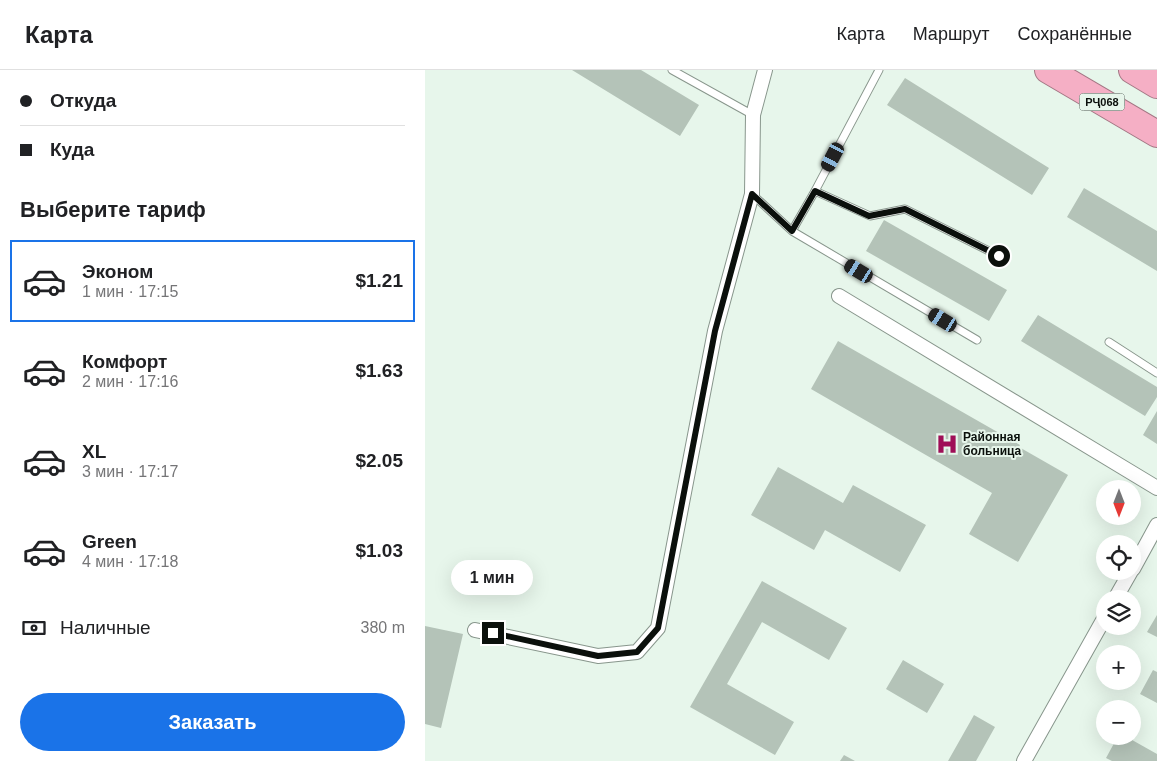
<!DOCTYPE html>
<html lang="ru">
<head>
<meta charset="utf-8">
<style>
	:root { --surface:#fff; --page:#f6f6f6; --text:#202124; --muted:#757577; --line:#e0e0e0; --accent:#1a73e8 }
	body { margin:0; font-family:Arial,sans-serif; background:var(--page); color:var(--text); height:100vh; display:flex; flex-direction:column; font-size:19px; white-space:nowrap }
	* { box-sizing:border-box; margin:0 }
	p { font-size:16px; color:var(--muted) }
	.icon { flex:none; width:28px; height:28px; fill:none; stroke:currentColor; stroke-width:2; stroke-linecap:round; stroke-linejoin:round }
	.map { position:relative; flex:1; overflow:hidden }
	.drawer { display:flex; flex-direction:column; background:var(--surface); width:425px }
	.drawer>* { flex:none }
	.guide { display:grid; align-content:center; height:110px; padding:0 20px; background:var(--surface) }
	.needle { width:32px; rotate:180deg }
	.tools { position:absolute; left:671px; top:410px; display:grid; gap:10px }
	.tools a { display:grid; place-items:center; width:45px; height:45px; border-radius:50%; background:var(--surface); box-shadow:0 5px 20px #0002; font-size:25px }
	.end { position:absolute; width:22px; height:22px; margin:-11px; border:6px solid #0b100c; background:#fff; box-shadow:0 0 0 2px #fff }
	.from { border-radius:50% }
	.bubble { position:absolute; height:35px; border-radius:18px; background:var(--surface); box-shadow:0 5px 20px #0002; font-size:16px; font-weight:800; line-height:35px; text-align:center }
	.car { position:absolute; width:15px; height:30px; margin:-15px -8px; border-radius:6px; box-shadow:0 0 4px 1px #0007; background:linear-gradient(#222 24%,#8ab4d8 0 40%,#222 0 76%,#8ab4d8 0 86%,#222 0) }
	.guide b { display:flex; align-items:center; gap:18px; height:48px; font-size:19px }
	.guide b+b { border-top:1px solid var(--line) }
	.guide i { width:12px; height:12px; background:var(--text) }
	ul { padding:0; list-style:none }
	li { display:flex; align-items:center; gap:15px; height:82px; margin:0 10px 8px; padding:0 10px; border:2px solid transparent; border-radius:0px }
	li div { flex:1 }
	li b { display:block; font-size:19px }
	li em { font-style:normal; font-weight:800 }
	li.on { border-color:var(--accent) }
	li>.icon { width:45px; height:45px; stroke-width:1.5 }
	h2 { padding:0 20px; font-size:22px; line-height:60px }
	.pay { display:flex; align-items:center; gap:12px; height:55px; padding:0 20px; font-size:19px }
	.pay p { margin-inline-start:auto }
	.button { display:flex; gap:10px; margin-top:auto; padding:10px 20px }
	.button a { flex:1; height:58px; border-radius:30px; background:var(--accent); color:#fff; font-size:20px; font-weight:800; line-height:58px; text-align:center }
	header { display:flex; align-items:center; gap:30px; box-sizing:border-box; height:70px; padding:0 25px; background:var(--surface); border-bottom:1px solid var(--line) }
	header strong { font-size:24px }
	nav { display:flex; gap:28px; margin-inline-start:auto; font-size:18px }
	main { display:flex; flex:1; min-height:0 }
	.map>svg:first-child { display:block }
</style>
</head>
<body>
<header>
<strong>Карта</strong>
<nav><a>Карта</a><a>Маршрут</a><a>Сохранённые</a></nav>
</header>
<main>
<section class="drawer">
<div class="guide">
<b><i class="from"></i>Откуда</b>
<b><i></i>Куда</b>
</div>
<h2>Выберите тариф</h2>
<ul>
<li class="on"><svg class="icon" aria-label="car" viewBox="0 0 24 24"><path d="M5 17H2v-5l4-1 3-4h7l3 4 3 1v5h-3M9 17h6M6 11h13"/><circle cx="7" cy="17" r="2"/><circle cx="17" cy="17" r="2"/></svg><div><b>Эконом</b><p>1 мин · 17:15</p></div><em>$1.21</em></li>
<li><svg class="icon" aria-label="car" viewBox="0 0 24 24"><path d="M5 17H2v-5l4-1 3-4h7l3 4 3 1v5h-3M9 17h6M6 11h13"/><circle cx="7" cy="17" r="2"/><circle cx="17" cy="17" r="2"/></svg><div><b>Комфорт</b><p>2 мин · 17:16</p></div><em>$1.63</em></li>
<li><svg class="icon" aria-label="car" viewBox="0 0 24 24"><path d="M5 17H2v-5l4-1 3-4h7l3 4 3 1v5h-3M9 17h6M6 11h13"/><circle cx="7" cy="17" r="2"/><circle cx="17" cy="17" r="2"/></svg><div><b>XL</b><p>3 мин · 17:17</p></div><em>$2.05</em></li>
<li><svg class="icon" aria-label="car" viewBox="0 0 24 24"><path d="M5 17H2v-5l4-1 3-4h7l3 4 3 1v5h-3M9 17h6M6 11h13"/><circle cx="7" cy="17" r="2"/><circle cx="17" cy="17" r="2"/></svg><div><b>Green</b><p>4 мин · 17:18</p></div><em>$1.03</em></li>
</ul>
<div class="pay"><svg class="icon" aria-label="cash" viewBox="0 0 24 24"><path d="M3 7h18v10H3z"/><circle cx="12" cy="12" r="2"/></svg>Наличные<p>380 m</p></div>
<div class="button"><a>Заказать</a></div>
</section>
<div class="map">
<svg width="732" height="691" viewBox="0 0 732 691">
	<rect width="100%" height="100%" fill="#e7f6eb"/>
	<path fill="#b4c3b8" d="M147,0H216L274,35L255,66Z
		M480,8L624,98L607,125L462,35Z
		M659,118L732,161V201L642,147Z
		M459,150L582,220L564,251L441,181Z
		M613,245L732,317V327L720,346L596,271Z
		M413,271L595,375L594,377L643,405L593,492L544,464L567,423L386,319Z
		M732,341V374L718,365Z
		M353,397L418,433L428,415L501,455L475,502L400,460L389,480L326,445Z
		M337,511L422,558L404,590L337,552L302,614L369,652L350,685L265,637Z
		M732,545V567L722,562Z
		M0,556L38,564L16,658L0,654Z
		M478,590L519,614L502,643L461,619Z
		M728,600L732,602V633L715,624Z
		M549,645L570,657L551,691H523Z
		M693,666H700L732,684V691H687L681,688Z
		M419,685L430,691H415Z"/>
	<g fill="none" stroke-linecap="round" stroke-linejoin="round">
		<g stroke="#88968c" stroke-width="9">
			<path id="lane" d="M247,0L328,45
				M390,121L445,146L480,139L574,186
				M327,124L367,161L552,270
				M367,161L390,121L454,0
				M684,272L732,303"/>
		</g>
		<g stroke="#88968c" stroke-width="16">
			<path id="street" d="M414,226L732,418
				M708,499L732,455
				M690,529L706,501
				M50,560L173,586L212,582L233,558L290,261L327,124L328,45L340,0
				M599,691L680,547"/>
		</g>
		<g stroke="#a37784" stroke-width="28">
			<path id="highway" d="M623,0L732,64
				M707,0L732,15"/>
		</g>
		<use href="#lane" stroke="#fff" stroke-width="7"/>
		<use href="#street" stroke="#fff" stroke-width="14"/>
		<use href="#highway" stroke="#f5afc5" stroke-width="26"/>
	</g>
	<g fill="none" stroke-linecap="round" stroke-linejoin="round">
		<path stroke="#0b100c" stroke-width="6" d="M68,563L173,586L212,582L233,558L290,261L327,124L367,161L390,121L444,146L480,139L574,186"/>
	</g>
	<defs>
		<g id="hospital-bare" transform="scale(1.725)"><path d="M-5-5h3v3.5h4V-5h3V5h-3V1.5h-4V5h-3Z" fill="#9f0e57" stroke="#e7f6eb" stroke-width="2.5" paint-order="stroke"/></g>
	</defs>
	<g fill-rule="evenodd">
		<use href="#hospital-bare" x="522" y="374"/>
	</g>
	<g text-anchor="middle" stroke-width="4" stroke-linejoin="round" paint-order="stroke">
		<rect fill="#e7f6eb" stroke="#4d554f" stroke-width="1" x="654.5" y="23.5" width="45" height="17" rx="4"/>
		<g font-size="11" font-weight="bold" fill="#0b100c">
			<text x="677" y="36">РҶ068</text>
		</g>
		<g font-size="12" font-weight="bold" fill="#0b100c" stroke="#e7f6eb" text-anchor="start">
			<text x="538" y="371">Районная<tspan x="538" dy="14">больница</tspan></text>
		</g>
	</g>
</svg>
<div class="tools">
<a><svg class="needle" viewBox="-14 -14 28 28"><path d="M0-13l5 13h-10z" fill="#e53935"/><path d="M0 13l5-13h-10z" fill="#757577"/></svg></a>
<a><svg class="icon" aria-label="locate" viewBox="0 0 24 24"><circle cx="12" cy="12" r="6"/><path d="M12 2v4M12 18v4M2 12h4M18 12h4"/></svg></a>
<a><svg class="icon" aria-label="layers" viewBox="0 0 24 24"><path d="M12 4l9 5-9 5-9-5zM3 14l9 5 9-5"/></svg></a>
<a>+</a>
<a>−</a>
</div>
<i class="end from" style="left:574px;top:186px"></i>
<i class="end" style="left:68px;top:563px"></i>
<div class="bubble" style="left:26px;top:490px;width:82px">1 мин</div>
<i class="car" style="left:408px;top:87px;rotate:208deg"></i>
<i class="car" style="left:434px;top:201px;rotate:301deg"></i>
<i class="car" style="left:518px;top:250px;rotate:301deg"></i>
</div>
</main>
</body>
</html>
